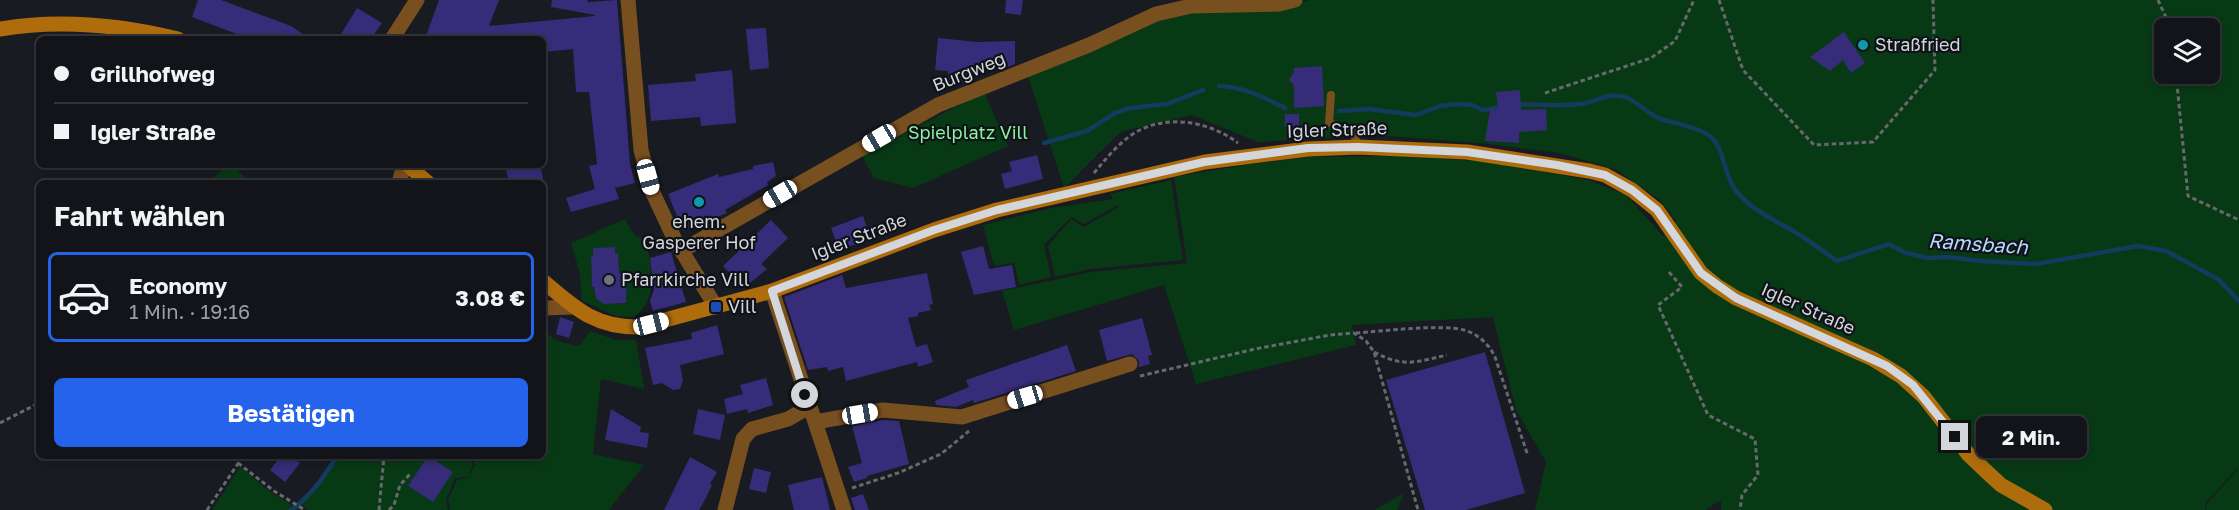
<!DOCTYPE html>
<html lang="de">
<head>
<meta charset="utf-8">
<style>
	:root { --surface:#121419; --page:#1f2126; --text:#f1f3f6; --muted:#9c9ea2; --line:#313338; --accent:#2563eb }
	body { margin:0; font-family:"Golos Text",sans-serif; background:var(--page); color:var(--text); height:100vh; display:flex; flex-direction:column; font-size:22px; white-space:nowrap }
	* { box-sizing:border-box; margin:0 }
	p { font-size:20px; color:var(--muted) }
	.icon { flex:none; width:33px; height:33px; fill:none; stroke:currentColor; stroke-width:2; stroke-linecap:round; stroke-linejoin:round }
	.map { position:relative; flex:1; overflow:hidden }
	.details { position:absolute; left:36px; top:180px; width:510px; height:279px; display:flex; flex-direction:column; background:var(--surface); border-radius:9px; box-shadow:0 3px 9px #0003,0 0 0 2px var(--line) }
	.details>* { flex:none }
	.guide { position:absolute; left:36px; top:36px; width:510px; height:132px; border-radius:9px; box-shadow:0 3px 9px #0003,0 0 0 2px var(--line); display:grid; align-content:center; height:132px; padding:0 18px; background:var(--surface) }
	.tools { position:absolute; left:2154px; top:18px; display:grid; gap:12px }
	.tools a { display:grid; place-items:center; width:66px; height:66px; border-radius:9px; background:var(--surface); box-shadow:0 3px 9px #0003,0 0 0 2px var(--line); font-size:30px }
	.end { position:absolute; width:27px; height:27px; margin:-14px; border:8px solid #d3d6da; background:#111; box-shadow:0 0 0 3px #111 }
	.from { border-radius:50% }
	.bubble { position:absolute; height:42px; border-radius:9px; background:var(--surface); box-shadow:0 3px 9px #0003,0 0 0 2px var(--line); font-size:20px; font-weight:700; line-height:42px; text-align:center }
	.car { position:absolute; width:18px; height:36px; margin:-18px -9px; border-radius:8px; box-shadow:0 0 4px 2px #0007; background:linear-gradient(#fff 24%,#345 0 40%,#fff 0 76%,#345 0 86%,#fff 0) }
	.guide b { display:flex; align-items:center; gap:21px; height:57px; font-size:22px }
	.guide b+b { border-top:2px solid var(--line) }
	.guide i { width:15px; height:15px; background:var(--text) }
	ul { padding:0; list-style:none }
	li { display:flex; align-items:center; gap:18px; height:90px; margin:0 12px 9px; padding:0 6px; border:3px solid transparent; border-radius:9px }
	li div { flex:1 }
	li b { display:block; font-size:22px }
	li em { font-style:normal; font-weight:700 }
	li.on { border-color:var(--accent) }
	li>.icon { width:54px; height:54px; stroke-width:1.5 }
	h2 { padding:0 18px; font-size:27px; line-height:72px }
	.primary-button { display:flex; gap:12px; margin-top:auto; padding:12px 18px }
	.primary-button a { flex:1; height:69px; border-radius:9px; background:var(--accent); color:#fff; font-size:24px; font-weight:700; line-height:69px; text-align:center }
	.map>svg:first-child { display:block }
</style>
</head>
<body>
<div class="map">
<svg width="2239" height="510" viewBox="0 0 2239 510">
	<rect width="100%" height="100%" fill="#181b21"/>
	<path fill="#083915" fill-rule="evenodd" d="M1310,0H2239V510H2207L2206,505L2237,470L2232,461L2236,469L2205,504L2206,510H1721V500L1705,510H1535L1546,462L1516,410L1493,317L1352,325L1356,345L1196,384L1164,285L1014,330L1002,291L1091,272L1187,263L1174,177L1244,165L1308,157L1409,156L1490,162L1589,180L1626,195L1663,236L1676,221L1660,200L1615,169L1559,153L1480,143L1374,135L1258,142L1192,115L1120,132L1064,188L1027,73L1148,21L1184,12L1270,9ZM2164,28H2210V74H2164Z
		M984,92L1008,146L913,188L874,178L862,156Z
		M227,165H233L249,183H208Z
		M1171,180L1183,260L1090,269L1055,277L1048,246L1071,219L1084,227L1119,207L1118,205L1084,224L1071,217L1044,245L1051,277L1019,285L1014,263L994,266L983,225L1052,208L1113,199L1110,194Z
		M625,219L634,235L647,240C650,270 660,296 634,317L616,316L582,301L580,274L571,243ZM615,247V254L617,253L619,273H627L626,303L604,304L596,299L594,287L592,286L591,257H593V248Z
		M543,329L557,341L579,346L590,331L616,340H636L644,389L601,379L593,454L644,465L609,510H450L448,500L457,480L468,478L475,465L472,456H543Z
		M340,456H470L473,465L468,477L455,478L446,500L448,510H308L302,504L329,472Z
		M240,467L272,493L300,510H212Z
		M1404,493L1397,510H1375Z"/>
	<g fill="none" stroke-linecap="round" stroke-linejoin="round">
		<path stroke="#143a5d" stroke-width="4.5" d="M1219,86C1242,86 1265,98 1285,108
			M1517,105C1540,103 1564,108 1586,103C1600,100 1609,92 1625,97C1639,102 1649,116 1664,120C1677,123 1700,128 1711,137C1725,150 1724,176 1736,191C1753,212 1781,223 1803,237C1815,245 1826,253 1837,261L1889,244L1906,253L1928,258L1948,257L1981,261L2036,264L2138,246L2166,251L2218,279L2239,301
			M1339,111L1368,109L1416,115L1440,106L1458,104L1472,105L1482,110L1503,107
			M1044,143L1087,131L1115,113L1130,108L1167,104L1203,90
			M291,510C310,497 325,476 337,456"/>
	</g>
	<path fill="#372c79" d="M198,0H221L291,26L310,39H250L192,17Z
		M439,0H499L489,26L595,16V15L551,7L552,0H587L588,2L617,0L630,164L635,183L615,188L619,199L571,212L566,198L595,189L589,166L597,164L589,92H576L573,49L543,52V39H425Z
		M1006,0H1023L1021,15L1005,13Z
		M357,8L382,23L371,39H338Z
		M766,28L769,68L750,70L746,29Z
		M1844,32L1865,63L1851,73L1843,60L1830,71L1810,57Z
		M938,38L977,42L1015,41V64L1003,69L967,70L965,83L948,81V71L935,70Z
		M1322,66L1324,106L1294,108V85L1289,80L1294,72V68Z
		M732,70L736,123L701,126L700,117L651,121L648,85L696,81L695,74Z
		M1520,90L1521,110L1546,109L1547,130L1519,132V143L1485,141L1490,109L1498,110L1496,92Z
		M1285,114H1299V127H1285Z
		M1037,155L1043,179L1005,189L1001,174L1012,171L1009,162Z
		M773,162L776,176L767,182L768,185L725,210L727,213L683,231L668,194L718,174L719,177L753,169V166Z
		M505,165H540L544,183H509Z
		M863,216L871,239L839,250L831,228Z
		M771,220L788,238L761,264L767,269L744,288L723,266Z
		M983,246L989,269L1012,265L1016,287L974,295L961,252Z
		M615,247V254L618,253L619,273H627L626,303L604,304L596,299L594,287H592L591,257H593V248Z
		M671,252L686,302L653,311L650,301L654,290L650,258Z
		M927,273L933,304L929,305L931,310L918,313V316L908,318L916,347L927,344L933,362L918,367L917,362L846,381L843,367L828,371L827,367L808,370L784,297L842,275L846,288Z
		M560,317L574,322L569,338L556,334Z
		M1142,318L1152,355L1148,356L1150,364L1139,367V361L1132,354L1107,361L1099,330Z
		M717,325L724,354L680,365L683,380L680,389L673,390L662,383L653,385L645,348L692,339L691,333Z
		M1067,345L1076,371L974,403L973,400L956,407L936,405L935,401L969,387L966,380Z
		M1485,352L1525,493L1466,510H1425L1386,380Z
		M766,378L773,405L748,413L747,409L727,414L724,399L743,394L740,385Z
		M611,409L641,427L640,432L649,433L647,448L605,440Z
		M698,409L725,415L720,440L693,434Z
		M883,420L899,421L909,464L867,476V478L854,482L848,467L862,463L852,426Z
		M281,456H291L300,463L285,482L270,470Z
		M428,456L453,472L433,502L408,486Z
		M690,457L717,472L710,484L712,485L706,498L699,510H664Z
		M754,468L771,472L766,493L749,489Z
		M822,477L830,510H794L788,485Z
		M863,494L869,510H855L851,498Z"/>
	<g fill="none" stroke-linecap="round" stroke-linejoin="round">
		<path stroke="#66696e" stroke-width="3" stroke-dasharray="4.5 3" stroke-linecap="butt" d="M1719,0L1743,70L1814,145L1873,142L1935,70L1933,0
			M2158,0L2171,28
			M2176,74L2188,196L2239,220
			M1545,93L1651,58L1675,41L1694,0
			M1094,173C1105,160 1116,146 1130,136C1162,113 1208,120 1238,143
			M648,249L662,244
			M1669,272L1682,287L1658,305L1708,415L1755,439L1758,475L1742,495L1740,510
			M1356,333C1383,331 1439,324 1464,330C1478,334 1489,344 1495,357L1528,456
			M1374,352C1404,368 1416,362 1447,355
			M1140,376L1255,349L1330,335L1354,333L1366,341L1374,352L1418,510
			M0,423L39,403
			M238,463L274,491L305,510
			M852,488L898,473L941,454L969,431
			M207,510L243,456
			M379,510L384,456
			M389,510L394,505L400,485L410,474"/>
		<path stroke="#784f1f" stroke-width="8" d="M1331,95L1329,123L1353,131L1358,147"/>
		<path stroke="#784f1f" stroke-width="15" d="M628,0L641,150L652,191L675,240L716,307
			M392,39L417,0
			M399,183L404,165
			M681,251L938,105L1089,45L1156,14L1191,6L1279,4L1295,0
			M772,291L844,510
			M543,308L574,307
			M815,422L883,410L962,417L1130,364
			M725,510L743,439L752,429L788,419L809,407"/>
		<path stroke="#ae6c0d" stroke-width="15" d="M0,29C59,19 121,25 178,39
			M408,165L428,183
			M543,281C575,308 595,328 639,327L772,291L934,230L997,210L1205,162L1308,149L1358,147L1467,152L1589,171L1605,175L1632,190L1657,210L1701,273L1717,286L1736,298L1873,359L1901,376L1924,397L1968,454L1989,474L2001,485L2045,510"/>
	</g>
	<g fill="none" stroke-linecap="round" stroke-linejoin="round">
		<path stroke="#d3d6da" stroke-width="8" d="M805,395L772,291L934,230L997,210L1204,162L1308,148L1358,147L1467,152L1557,165L1605,175L1632,190L1657,210L1701,273L1736,298L1887,366L1913,385L1955,437"/>
	</g>
	<g fill="#0f9aa8" stroke="#0f1218" stroke-width="2">
		<circle cx="1863" cy="45" r="6"/>
		<circle cx="699" cy="202" r="6"/>
	</g>
	<circle fill="#6b7280" stroke="#0f1218" stroke-width="2" cx="609" cy="280" r="6"/>
	<rect fill="#1a4fb4" stroke="#0f1218" stroke-width="2" x="710" y="301" width="12" height="12" rx="3"/>
	<g text-anchor="middle" stroke-width="4.5" stroke-linejoin="round" paint-order="stroke">
		<g font-size="18" fill="#d3d6da" stroke="#0f1218" text-anchor="start">
			<text x="1875" y="51">Straßfried</text>
			<text x="699" y="228" text-anchor="middle">ehem.<tspan x="699" dy="21">Gasperer Hof</tspan></text>
			<text x="621" y="286">Pfarrkirche Vill</text>
			<text x="728" y="313">Vill</text>
		</g>
		<g font-size="18" fill="#d3d6da" stroke="#0f1218">
			<text transform="translate(969 72) rotate(-22)" y="6">Burgweg</text>
			<text transform="translate(1337 130) rotate(-2)" y="6">Igler Straße</text>
			<text transform="translate(859 237) rotate(-21)" y="6">Igler Straße</text>
			<text transform="translate(1808 309) rotate(24)" y="6">Igler Straße</text>
		</g>
		<g font-size="18" fill="#89f29a" stroke="#0f1218">
			<text x="968" y="139">Spielplatz Vill</text>
		</g>
		<g font-size="20" font-style="italic" fill="#b6d9fd" stroke="#0f1218">
			<text transform="translate(1978 244) rotate(4)" y="7">Ramsbach</text>
		</g>
	</g>
</svg>
<div class="tools">
<a><svg class="icon" aria-label="layers" viewBox="0 0 24 24"><path d="M12 4l9 5-9 5-9-5zM3 14l9 5 9-5"/></svg></a>
</div>
<i class="end from" style="left:805px;top:395px"></i>
<i class="end" style="left:1955px;top:437px"></i>
<div class="bubble" style="left:1976px;top:416px;width:111px">2 Min.</div>
<i class="car" style="left:879px;top:138px;rotate:240deg"></i>
<i class="car" style="left:648px;top:177px;rotate:165deg"></i>
<i class="car" style="left:780px;top:194px;rotate:240deg"></i>
<i class="car" style="left:651px;top:324px;rotate:76deg"></i>
<i class="car" style="left:1025px;top:397px;rotate:253deg"></i>
<i class="car" style="left:860px;top:414px;rotate:80deg"></i>
<div class="guide">
<b><i class="from"></i>Grillhofweg</b>
<b><i></i>Igler Straße</b>
</div>
<section class="details">
<h2>Fahrt wählen</h2>
<ul>
<li class="on"><svg class="icon" aria-label="car" viewBox="0 0 24 24"><path d="M5 17H2v-5l4-1 3-4h7l3 4 3 1v5h-3M9 17h6M6 11h13"/><circle cx="7" cy="17" r="2"/><circle cx="17" cy="17" r="2"/></svg><div><b>Economy</b><p>1 Min. · 19:16</p></div><em>3.08 €</em></li>
</ul>
<div class="primary-button"><a>Bestätigen</a></div>
</section>
</div>
</body>
</html>
